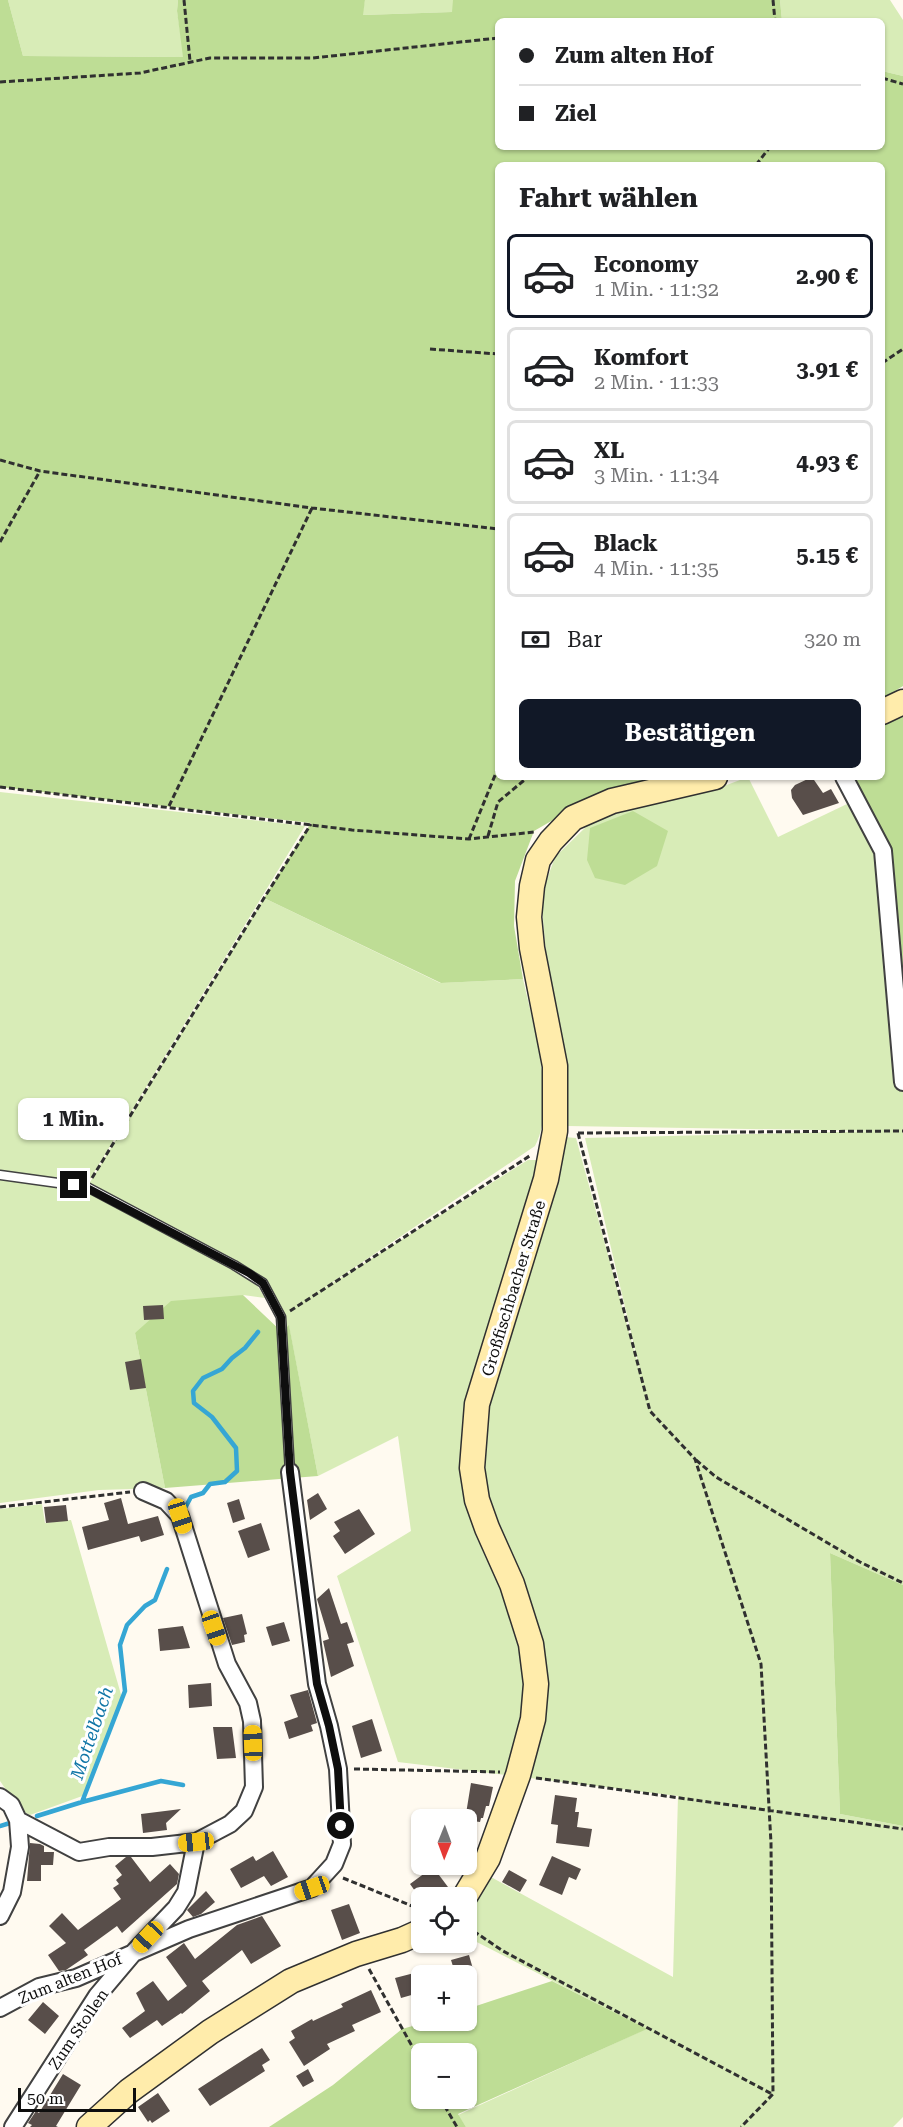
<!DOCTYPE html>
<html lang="de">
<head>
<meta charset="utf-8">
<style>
	:root { --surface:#fff; --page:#f2f2f2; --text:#202124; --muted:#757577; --line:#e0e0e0; --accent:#111827 }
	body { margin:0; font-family:"Roboto Serif",serif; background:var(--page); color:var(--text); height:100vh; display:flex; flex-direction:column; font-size:22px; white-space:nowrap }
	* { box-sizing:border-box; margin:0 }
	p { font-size:20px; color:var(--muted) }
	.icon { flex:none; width:33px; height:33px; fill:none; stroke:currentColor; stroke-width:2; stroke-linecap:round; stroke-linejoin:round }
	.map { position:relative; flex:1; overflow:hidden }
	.sheet { position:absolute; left:495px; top:162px; width:390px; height:618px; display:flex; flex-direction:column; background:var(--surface); border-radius:9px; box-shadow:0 2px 4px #0004 }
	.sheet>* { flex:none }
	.hud { position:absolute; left:495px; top:18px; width:390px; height:132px; border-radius:9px; box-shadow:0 2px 4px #0004; display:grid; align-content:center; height:132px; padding:0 24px; background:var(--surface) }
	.needle { width:39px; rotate:181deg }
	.controls { position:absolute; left:411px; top:1809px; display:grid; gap:12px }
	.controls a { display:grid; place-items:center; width:66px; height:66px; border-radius:9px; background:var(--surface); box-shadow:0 2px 4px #0004; font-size:30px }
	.scale { position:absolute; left:18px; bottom:15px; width:118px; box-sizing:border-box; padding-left:6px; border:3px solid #0e0e0e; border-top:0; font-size:16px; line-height:21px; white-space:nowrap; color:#0e0e0e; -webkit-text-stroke:4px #fff; paint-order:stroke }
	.end { position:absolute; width:27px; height:27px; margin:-14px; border:8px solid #0e0e0e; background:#fff; box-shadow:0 0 0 3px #fff }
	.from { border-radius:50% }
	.bubble { position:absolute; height:42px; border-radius:9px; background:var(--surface); box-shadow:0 2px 4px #0004; font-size:20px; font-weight:700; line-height:42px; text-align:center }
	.car { position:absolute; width:18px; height:36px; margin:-18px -9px; border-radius:8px; box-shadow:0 0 4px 2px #0007; background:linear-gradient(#f5c518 24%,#345 0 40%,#f5c518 0 76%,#345 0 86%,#f5c518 0) }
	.hud b { display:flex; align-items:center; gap:21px; height:57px; font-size:22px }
	.hud b+b { border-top:2px solid var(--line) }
	.hud i { width:15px; height:15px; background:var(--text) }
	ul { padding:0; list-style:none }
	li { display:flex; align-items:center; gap:18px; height:84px; margin:0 12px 9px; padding:0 12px; border:3px solid var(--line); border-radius:9px }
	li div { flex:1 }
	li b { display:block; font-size:22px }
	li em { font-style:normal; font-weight:700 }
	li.active { border-color:var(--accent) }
	li>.icon { width:54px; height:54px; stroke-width:1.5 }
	h2 { padding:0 24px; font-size:27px; line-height:72px }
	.pay { display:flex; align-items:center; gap:15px; height:66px; padding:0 24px; font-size:22px }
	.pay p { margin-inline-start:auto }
	.button { display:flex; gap:12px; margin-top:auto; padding:12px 24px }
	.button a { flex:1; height:69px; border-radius:9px; background:var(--accent); color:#fff; font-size:24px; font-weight:700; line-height:69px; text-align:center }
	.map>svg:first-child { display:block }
</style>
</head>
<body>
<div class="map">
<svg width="903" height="2127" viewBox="0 0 903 2127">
	<rect width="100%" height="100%" fill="#fffaf0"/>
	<path fill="#d8ecb7" d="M8,0H178L177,11L184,57L23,56Z
		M365,0H453V12L362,15Z
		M780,0H890L903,20V76L882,71V21H782Z
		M748,777L778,837L847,804L873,849L889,942L903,1082V1585L830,1553L840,1814L903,1826V2117L893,2127H466L458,2115L646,2029L467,1937L466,1898L480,1871L673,1977L678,1796L398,1762L337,1576L411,1531L398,1436L318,1476L289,1326L282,1332L281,1317L263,1283L87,1187L264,898L440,983L523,979C533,1024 557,1105 535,1146L309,1298L528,1160H538L564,1137L576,1138L643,1383L585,1138L880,1131L567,1126V1062L548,977L541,896L555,857L589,824L632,808L716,789Z
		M0,792L305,826L87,1184L0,1174Z
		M0,1180L68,1188L86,1192L106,1200L247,1276L257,1285L265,1298L243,1295L135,1333L165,1488L99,1490L0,1503Z
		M42,1504L45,1523L71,1520L122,1698L85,1795L30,1815L20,1810L0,1781V1509Z"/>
	<path fill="#bedd95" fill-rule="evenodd" d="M0,0H8L23,56L183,57L177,11L178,0H365L363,15L452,12L453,0H780L782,21H498V147H882V71L903,76V686L882,699V165H498V777H660L605,790L534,831L515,881L514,926L523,979L441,983L264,898L311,823L0,787Z
		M903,716V1081L889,849L855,777H882V726Z
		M633,811L668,831L657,866L625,885L595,878L587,860L590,828Z
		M243,1295L282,1332L289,1325L318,1476L165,1488L135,1333L171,1301Z
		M830,1553L903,1585V1826L840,1814Z
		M552,1981L647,2029L458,2114L466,2127H269L333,2085L402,2029L430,2021L466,2020L467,2009ZM422,2054H466V2098H422Z"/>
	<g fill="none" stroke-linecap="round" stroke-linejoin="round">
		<path stroke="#35a6d4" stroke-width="4.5" d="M185,1508L191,1497L203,1493L210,1484L225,1482L237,1471L236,1448L212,1417L194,1403L193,1391L203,1378L222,1369L232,1358L245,1348L258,1332
			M82,1802L161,1781L183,1785
			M37,1816L82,1802L125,1691L120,1645L127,1625L145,1606L155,1600L167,1569
			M0,1826L10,1823"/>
	</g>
	<path fill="#584e4a" d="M812,777L823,793L831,789L839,803L803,815L792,798L791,790L795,785Z
		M163,1305L164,1319L144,1320L143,1306Z
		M141,1359L146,1388L130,1390L125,1362Z
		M318,1493L327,1509L310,1520L307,1500Z
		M121,1498L128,1524L158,1516L164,1535L141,1542L139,1536L88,1550L82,1527L109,1520L104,1503Z
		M239,1499L245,1519L233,1523L227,1503Z
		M66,1505L68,1521L46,1523L44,1507Z
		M359,1509L375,1534L345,1554L333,1536L340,1531L334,1522Z
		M261,1523L270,1550L248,1558L238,1531Z
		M329,1588L341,1624L347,1622L354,1642L347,1644L354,1666L331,1677L323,1641L329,1639L317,1599Z
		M242,1614L247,1634L244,1635L245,1642L232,1645L223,1618Z
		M284,1622L290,1641L272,1646L266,1627Z
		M183,1626L190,1648L160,1651L158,1629Z
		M211,1683L212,1706L189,1708L188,1685Z
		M308,1690L317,1723L311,1725L313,1731L289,1739L284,1722L298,1717L290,1695Z
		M372,1719L382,1751L361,1758L352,1726Z
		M213,1727H232L236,1758L217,1759Z
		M471,1783L493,1787L489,1806H486L483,1818H481L480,1822L465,1820Z
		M555,1795L577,1798L575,1812H579L577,1827L592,1829L589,1847L556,1843L558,1825L551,1824Z
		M181,1809L166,1823L167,1830L143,1833L141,1814Z
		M30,1843L40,1844L44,1846V1852H54L53,1865H41V1881H27Z
		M273,1851L288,1877L271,1886L264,1876L241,1888L230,1869L253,1856L256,1861Z
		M552,1856L581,1869L576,1880L569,1877L562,1895L539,1885Z
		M126,1857H131L150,1882L170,1864L179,1874L177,1884L122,1933L117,1926L84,1950L88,1955L66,1970L59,1971L48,1955L66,1943L49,1926L62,1913L78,1930L121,1899L113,1888L119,1884L116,1880L122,1875L115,1866Z
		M433,1867L448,1887L433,1898H420L410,1884Z
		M509,1870L527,1880L520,1892L502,1882Z
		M206,1891L215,1902L201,1914L193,1917L187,1910Z
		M349,1904L360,1933L342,1940L331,1910Z
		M262,1916L281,1946L251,1964L242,1950L202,1981L210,1991L182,2014L181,2013L162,2026L157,2020L130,2038L122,2028L145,2011L136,1993L153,1981L168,2001L187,1986L166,1957L184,1943L195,1959L237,1925Z
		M469,1955L475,1976H456L451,1960Z
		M422,1971V1992L401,1998L395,1978Z
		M371,1990L381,2012L352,2025L355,2031L327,2044L330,2049L304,2066L289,2042L295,2038L291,2031L312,2019L313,2021L343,2007L341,2004Z
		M43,2002L59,2016L45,2034L28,2020Z
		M262,2048L270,2060L262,2065L265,2071L210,2106L198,2089Z
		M308,2069L314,2081L303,2087L296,2076Z
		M63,2074L81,2085L56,2126L58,2127H30L32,2125L28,2123L36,2111L39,2113Z
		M158,2093L170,2111L152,2123L150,2120L148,2122L138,2107Z"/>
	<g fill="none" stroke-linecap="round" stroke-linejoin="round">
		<g stroke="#414141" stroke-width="11">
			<path id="service" d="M0,1175L87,1187L234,1265L263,1283L281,1317L290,1472"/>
		</g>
		<g stroke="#414141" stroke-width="20">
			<path id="minor" d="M844,777L883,851L903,1082
				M143,1491L166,1501L180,1516L227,1664L248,1703L252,1721L254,1787L244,1811L230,1824L196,1842
				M0,1797L11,1805L18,1820L20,1847L12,1892L0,1916
				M0,2008L39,1987L76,1978L189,1929L312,1888L334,1864L342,1844L338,1769L329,1726L317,1684L290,1472
				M13,2127L97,1996L135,1951L176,1908L186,1892L196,1842L152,1847H109L79,1852L18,1820"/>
		</g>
		<g stroke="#303030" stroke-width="27">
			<path id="secondary" d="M882,712L903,702
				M464,1898L488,1858L518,1775L533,1719L536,1684L531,1644L512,1584L487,1528L477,1500L472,1468L477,1404L546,1179L555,1131V1066L532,948L529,917L532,886L538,860L551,841L573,818L612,801L715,777
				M89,2127L129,2091L210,2032L291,1981L356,1954L402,1940L422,1931"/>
		</g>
		<path stroke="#303030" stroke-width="3" stroke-dasharray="6 3" stroke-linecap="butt" d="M184,0L190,61
			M773,0L775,21
			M882,78L903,84
			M0,82L140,73L210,58H313L498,38
			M756,165L770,147
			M430,349L498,354
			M882,363L903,349
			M0,460L40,471L312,508L498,529
			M0,542L40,471
			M0,787L352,830L469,839L534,832
			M169,806L312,508
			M488,836L498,802L528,777
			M469,839L498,768
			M578,1133L650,1411L695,1459L761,1664L771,1843L773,2094L741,2127
			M578,1133L903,1131
			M92,1178L264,898L311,824
			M290,1311L531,1155
			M696,1460L716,1477L860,1562L903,1583
			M0,1507L130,1492
			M354,1769L500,1772
			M536,1778L903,1829
			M343,1878L422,1910
			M466,1926L503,1951L772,2094
			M369,1969L422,2064
			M440,2098L457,2127"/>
		<use href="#service" stroke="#fff" stroke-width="8"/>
		<use href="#minor" stroke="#fff" stroke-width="16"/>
		<use href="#secondary" stroke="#ffecab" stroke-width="24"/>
	</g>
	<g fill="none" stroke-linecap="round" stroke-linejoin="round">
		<path stroke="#0e0e0e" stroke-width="8" d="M74,1185L87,1188L249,1273L263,1283L281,1317L290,1472L317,1684L329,1726L338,1769L341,1826"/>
	</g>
	<g text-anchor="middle" stroke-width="6" stroke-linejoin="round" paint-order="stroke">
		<g font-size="16" fill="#0e0e0e" stroke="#fff">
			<text transform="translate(513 1288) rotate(-73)" y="6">Großfischbacher Straße</text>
			<text transform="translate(70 1978) rotate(-22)" y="6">Zum alten Hof</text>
			<text transform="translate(78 2029) rotate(-56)" y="6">Zum Stollen</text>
		</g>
		<g font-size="18" font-style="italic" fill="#1176a7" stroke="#fff">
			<text transform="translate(92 1733) rotate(-71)" y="6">Mottelbach</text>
		</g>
	</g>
</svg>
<div class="controls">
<a><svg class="needle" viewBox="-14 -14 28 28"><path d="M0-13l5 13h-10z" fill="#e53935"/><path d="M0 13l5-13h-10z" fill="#757577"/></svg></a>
<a><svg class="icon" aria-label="locate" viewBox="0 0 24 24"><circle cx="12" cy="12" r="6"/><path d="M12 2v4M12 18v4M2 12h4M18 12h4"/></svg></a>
<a>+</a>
<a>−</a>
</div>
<div class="scale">50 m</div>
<i class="end from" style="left:341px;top:1826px"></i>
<i class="end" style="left:74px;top:1185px"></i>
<div class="bubble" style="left:18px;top:1098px;width:111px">1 Min.</div>
<i class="car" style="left:180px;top:1516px;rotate:162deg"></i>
<i class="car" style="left:214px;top:1628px;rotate:161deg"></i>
<i class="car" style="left:253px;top:1743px;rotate:358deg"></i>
<i class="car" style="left:196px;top:1842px;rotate:264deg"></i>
<i class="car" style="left:312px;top:1888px;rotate:251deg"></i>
<i class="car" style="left:148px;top:1937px;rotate:223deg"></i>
<div class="hud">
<b><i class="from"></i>Zum alten Hof</b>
<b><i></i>Ziel</b>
</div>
<section class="sheet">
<h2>Fahrt wählen</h2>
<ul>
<li class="active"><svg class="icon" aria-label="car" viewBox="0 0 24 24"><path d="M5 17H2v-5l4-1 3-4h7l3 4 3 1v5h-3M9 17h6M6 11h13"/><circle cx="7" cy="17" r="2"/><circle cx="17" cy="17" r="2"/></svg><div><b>Economy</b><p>1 Min. · 11:32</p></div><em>2.90 €</em></li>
<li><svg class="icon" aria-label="car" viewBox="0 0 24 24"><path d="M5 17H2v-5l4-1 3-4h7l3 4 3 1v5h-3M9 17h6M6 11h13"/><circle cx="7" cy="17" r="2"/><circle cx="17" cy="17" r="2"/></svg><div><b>Komfort</b><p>2 Min. · 11:33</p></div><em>3.91 €</em></li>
<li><svg class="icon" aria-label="car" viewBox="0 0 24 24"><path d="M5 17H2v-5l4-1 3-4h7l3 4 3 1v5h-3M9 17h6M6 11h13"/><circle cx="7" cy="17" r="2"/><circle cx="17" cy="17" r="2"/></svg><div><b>XL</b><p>3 Min. · 11:34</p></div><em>4.93 €</em></li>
<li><svg class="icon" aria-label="car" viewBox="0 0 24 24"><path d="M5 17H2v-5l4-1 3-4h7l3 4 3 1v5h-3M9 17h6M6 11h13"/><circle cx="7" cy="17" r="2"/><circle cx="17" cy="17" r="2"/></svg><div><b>Black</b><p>4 Min. · 11:35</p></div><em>5.15 €</em></li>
</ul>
<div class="pay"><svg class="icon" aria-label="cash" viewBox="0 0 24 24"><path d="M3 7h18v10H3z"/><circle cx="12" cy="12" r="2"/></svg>Bar<p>320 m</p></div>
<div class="button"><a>Bestätigen</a></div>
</section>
</div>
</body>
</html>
